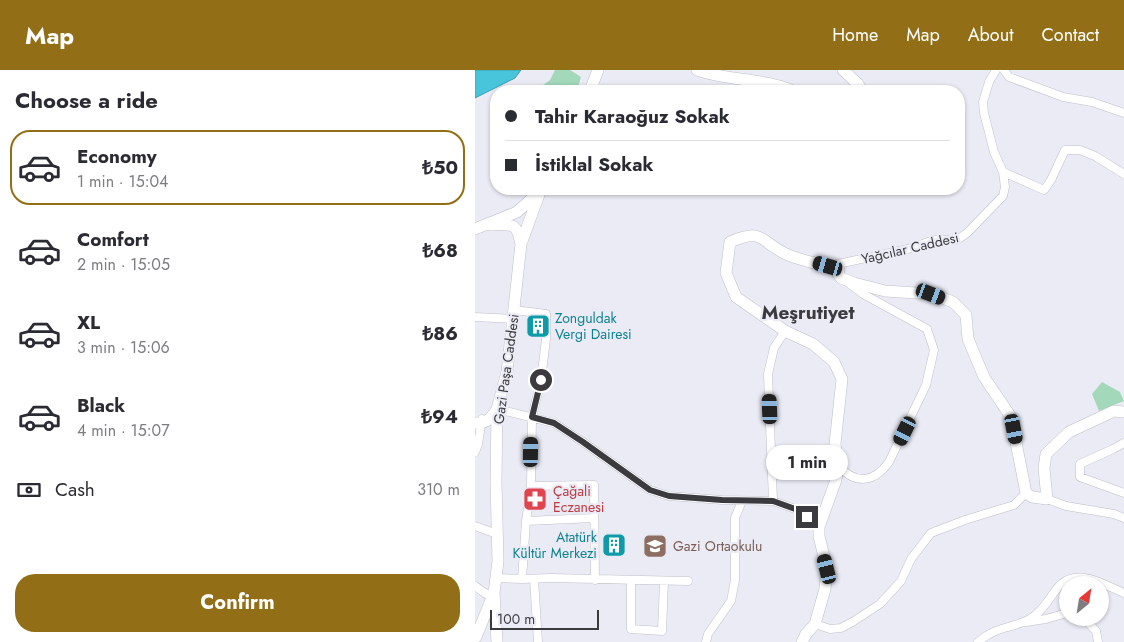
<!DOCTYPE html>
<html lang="en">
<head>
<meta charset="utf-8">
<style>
	:root { --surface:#fff; --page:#f2f2f3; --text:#2b2b33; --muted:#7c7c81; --line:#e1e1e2; --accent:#926f16 }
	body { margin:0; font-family:Jost,sans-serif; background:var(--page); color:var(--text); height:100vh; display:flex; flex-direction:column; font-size:19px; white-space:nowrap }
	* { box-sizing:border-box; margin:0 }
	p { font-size:16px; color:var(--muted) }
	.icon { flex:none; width:28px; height:28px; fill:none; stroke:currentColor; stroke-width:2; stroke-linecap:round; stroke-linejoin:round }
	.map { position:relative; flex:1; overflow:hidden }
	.sheet { display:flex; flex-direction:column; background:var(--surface); width:475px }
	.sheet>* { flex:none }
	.banner { position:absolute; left:15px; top:15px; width:475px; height:110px; border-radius:20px; box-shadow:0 1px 4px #0004; display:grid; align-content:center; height:110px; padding:0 15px; background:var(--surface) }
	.needle { width:32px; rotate:30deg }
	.tools { position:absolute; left:584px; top:506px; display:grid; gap:10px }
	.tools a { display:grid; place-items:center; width:50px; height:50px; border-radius:50%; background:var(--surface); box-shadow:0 1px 4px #0004; font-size:25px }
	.scale { position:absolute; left:15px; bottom:12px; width:109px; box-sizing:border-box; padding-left:5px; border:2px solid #3b3b3f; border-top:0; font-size:14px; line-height:18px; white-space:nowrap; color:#3b3b3f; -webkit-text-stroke:4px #ebebf6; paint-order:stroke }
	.end { position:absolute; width:22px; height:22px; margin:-11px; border:6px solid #3b3b3f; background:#fff; box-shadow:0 0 0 2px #fff }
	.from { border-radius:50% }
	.bubble { position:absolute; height:35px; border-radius:18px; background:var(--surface); box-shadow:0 1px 4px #0004; font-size:16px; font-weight:700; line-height:35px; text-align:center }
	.car { position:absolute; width:15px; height:30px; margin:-15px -8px; border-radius:6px; box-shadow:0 0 4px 1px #0007; background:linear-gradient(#222 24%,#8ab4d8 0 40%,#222 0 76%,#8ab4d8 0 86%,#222 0) }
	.banner b { display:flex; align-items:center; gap:18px; height:48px; font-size:19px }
	.banner b+b { border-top:1px solid var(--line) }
	.banner i { width:12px; height:12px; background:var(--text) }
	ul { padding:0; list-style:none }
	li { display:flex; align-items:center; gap:15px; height:75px; margin:0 10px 8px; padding:0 5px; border:2px solid transparent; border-radius:20px }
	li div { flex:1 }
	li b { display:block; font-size:19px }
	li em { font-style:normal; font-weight:700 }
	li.active { border-color:var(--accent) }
	li>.icon { width:45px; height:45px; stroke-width:1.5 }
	h2 { padding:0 15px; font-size:22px; line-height:60px }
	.pay { display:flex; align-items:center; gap:12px; height:55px; padding:0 15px; font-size:19px }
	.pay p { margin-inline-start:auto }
	.action { display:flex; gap:10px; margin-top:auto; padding:10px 15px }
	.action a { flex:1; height:58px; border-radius:20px; background:var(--accent); color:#fff; font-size:20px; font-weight:700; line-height:58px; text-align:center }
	header { display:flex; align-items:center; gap:30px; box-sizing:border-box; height:70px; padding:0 25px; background:var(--accent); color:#fff }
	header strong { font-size:24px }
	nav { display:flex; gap:28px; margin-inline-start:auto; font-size:18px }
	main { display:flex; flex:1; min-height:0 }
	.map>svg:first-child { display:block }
</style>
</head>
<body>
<header>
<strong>Map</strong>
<nav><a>Home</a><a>Map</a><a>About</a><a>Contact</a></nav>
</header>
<main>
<section class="sheet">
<h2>Choose a ride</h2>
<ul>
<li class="active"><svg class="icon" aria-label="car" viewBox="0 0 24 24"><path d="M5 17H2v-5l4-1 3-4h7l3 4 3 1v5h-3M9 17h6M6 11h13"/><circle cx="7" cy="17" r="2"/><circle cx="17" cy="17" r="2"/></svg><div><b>Economy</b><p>1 min · 15:04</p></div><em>₺50</em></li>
<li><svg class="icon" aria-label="car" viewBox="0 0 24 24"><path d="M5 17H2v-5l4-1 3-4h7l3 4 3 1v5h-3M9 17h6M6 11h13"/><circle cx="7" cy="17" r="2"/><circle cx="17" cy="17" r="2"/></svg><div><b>Comfort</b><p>2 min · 15:05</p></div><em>₺68</em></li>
<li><svg class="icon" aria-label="car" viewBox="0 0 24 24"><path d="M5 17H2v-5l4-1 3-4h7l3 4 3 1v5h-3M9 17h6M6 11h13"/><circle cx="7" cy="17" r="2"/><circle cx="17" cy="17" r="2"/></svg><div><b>XL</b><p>3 min · 15:06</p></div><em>₺86</em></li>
<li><svg class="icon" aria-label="car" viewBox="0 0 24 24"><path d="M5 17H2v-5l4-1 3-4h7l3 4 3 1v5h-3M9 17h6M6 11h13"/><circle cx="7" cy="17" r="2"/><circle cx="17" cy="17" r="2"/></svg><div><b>Black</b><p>4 min · 15:07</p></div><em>₺94</em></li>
</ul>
<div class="pay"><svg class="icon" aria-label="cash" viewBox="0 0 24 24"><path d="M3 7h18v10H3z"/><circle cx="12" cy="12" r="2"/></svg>Cash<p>310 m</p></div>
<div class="action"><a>Confirm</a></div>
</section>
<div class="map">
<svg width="649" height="572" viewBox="0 0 649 572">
	<rect width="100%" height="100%" fill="#ebebf6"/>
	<path fill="#a3d8bb" d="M80,0H95L106,7L102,21H60L75,10Z
		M627,312L645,322L649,331L624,341L617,324Z"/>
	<path fill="#48c4db" stroke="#449bac" d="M0,0H46L40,8L0,28Z"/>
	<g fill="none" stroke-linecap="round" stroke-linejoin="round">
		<g stroke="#bebfca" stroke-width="9">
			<path id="street" d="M529,0L534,7L588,27L617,32L649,43
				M528,102L569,120L576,110L590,80H605L620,86L649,104
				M358,195L433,179L459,170H482L492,163L528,126L530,117L528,102L519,82L509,43L508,32L514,12L521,0
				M0,247L38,249
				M22,339L79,353L108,372L175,420L194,426L247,430L298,431L323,440L344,457
				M649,373L638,379L605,394V407L649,423
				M0,382L3,374L7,349
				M363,395C380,415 399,413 414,392L451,315L459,280L452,259L388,224L375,214
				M56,416L119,415L120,510
				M572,429L591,436L639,444L649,448
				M298,431L293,304L299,278L310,261
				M51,451L119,448
				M0,456L22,464
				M21,508L47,509L51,451L56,416L57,347L66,310L71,269V244L39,240
				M47,509L76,508L213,511
				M59,509L63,572
				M156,511V559L187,561L189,511
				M0,516L11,524L19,523
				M609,548L621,561L623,572
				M551,552L571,549L592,543
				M340,554L355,559L366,558L379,551L405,534L426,511L436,489L456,463L490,450L539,435L551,423
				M231,572L233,564L256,531L260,510V448L267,431
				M503,572C521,556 536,559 555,549C565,543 572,533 578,524C597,493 625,513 649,523"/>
		</g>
		<g stroke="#bebfca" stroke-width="12">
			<path id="secondary" d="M222,0C253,11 289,8 318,21
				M368,0L383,14L387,21
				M115,21L123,0
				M16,155C38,155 41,151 46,174
				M0,159L42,142L63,123
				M0,353C12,354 16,348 22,339
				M1,567L18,525
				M22,572L19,523L23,491L21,412L22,339L32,302L46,174L66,119
				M327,572L331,564L340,554L350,519L352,499L344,466V457L361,410L363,395L360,374L367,309L359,292L338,274L310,261L261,227L251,203L255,172C289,157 285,172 311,184C327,191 347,195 364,198L363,204L366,208L379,213L410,221L457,224L478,232L491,245L493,269L509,307L536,347L551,423L557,427L572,429L569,398L571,384L594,362L639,341L649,342"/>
		</g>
		<use href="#street" stroke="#fff" stroke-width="8"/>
		<use href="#secondary" stroke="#fff" stroke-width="11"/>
	</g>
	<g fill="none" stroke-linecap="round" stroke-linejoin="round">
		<path stroke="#3b3b3f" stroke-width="6" d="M66,310L57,347L79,353L108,372L175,420L194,426L247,430L298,431L323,440L332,447"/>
	</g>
	<defs>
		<g id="building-square" transform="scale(1.25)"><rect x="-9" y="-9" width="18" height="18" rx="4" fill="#0f9aa8" stroke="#ebebf6"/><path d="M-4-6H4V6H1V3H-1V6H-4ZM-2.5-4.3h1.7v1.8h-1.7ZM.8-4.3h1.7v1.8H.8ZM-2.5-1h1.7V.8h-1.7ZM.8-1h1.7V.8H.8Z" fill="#fff"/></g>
		<g id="pharmacy-square" transform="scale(1.25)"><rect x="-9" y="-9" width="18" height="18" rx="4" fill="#e0444e" stroke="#ebebf6"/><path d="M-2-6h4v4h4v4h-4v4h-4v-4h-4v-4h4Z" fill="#fff"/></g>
		<g id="school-square" transform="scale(1.25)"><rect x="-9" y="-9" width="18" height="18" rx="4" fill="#8d6e63" stroke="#ebebf6"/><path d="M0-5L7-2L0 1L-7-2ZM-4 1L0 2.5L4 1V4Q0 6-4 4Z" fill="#fff"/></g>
	</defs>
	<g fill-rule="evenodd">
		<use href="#building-square" x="63" y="256"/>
		<use href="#pharmacy-square" x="60" y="429"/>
		<use href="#building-square" x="139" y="475"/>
		<use href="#school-square" x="180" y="476"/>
	</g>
	<g text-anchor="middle" stroke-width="4.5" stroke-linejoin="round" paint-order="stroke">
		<g font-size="14" fill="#3b3b3f" stroke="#ebebf6">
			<text transform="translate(435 178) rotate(-13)" y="5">Yağcılar Caddesi</text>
			<text transform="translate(31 299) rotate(-82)" y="5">Gazi Paşa Caddesi</text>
		</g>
		<g font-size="14" fill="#0d838f" stroke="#ebebf6" text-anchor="start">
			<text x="80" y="253">Zonguldak<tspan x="80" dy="16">Vergi Dairesi</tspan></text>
			<text x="122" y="472" text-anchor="end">Atatürk<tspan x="122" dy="16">Kültür Merkezi</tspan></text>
		</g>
		<g font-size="14" fill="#be3a42" stroke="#ebebf6" text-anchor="start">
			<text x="78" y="426">Çağali<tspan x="78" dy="16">Eczanesi</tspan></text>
		</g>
		<g font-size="14" fill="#785e54" stroke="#ebebf6" text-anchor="start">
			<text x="198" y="481">Gazi Ortaokulu</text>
		</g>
		<g font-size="19" font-weight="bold" fill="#3b3b3f" stroke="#ebebf6">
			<text x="333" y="249">Meşrutiyet</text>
		</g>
	</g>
</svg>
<div class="tools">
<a><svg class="needle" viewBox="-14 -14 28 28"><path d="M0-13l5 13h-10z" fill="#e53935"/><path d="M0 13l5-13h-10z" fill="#7c7c81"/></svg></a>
</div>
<div class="scale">100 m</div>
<i class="end from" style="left:66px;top:310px"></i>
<i class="end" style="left:332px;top:447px"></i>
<div class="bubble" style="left:291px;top:375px;width:82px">1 min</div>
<i class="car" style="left:353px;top:196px;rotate:286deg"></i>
<i class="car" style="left:456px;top:224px;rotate:111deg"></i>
<i class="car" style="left:295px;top:339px;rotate:358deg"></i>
<i class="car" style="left:539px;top:359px;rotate:169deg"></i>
<i class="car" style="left:430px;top:361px;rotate:206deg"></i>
<i class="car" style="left:56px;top:382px;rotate:1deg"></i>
<i class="car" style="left:352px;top:499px;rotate:346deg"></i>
<div class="banner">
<b><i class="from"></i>Tahir Karaoğuz Sokak</b>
<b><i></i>İstiklal Sokak</b>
</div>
</div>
</main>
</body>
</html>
